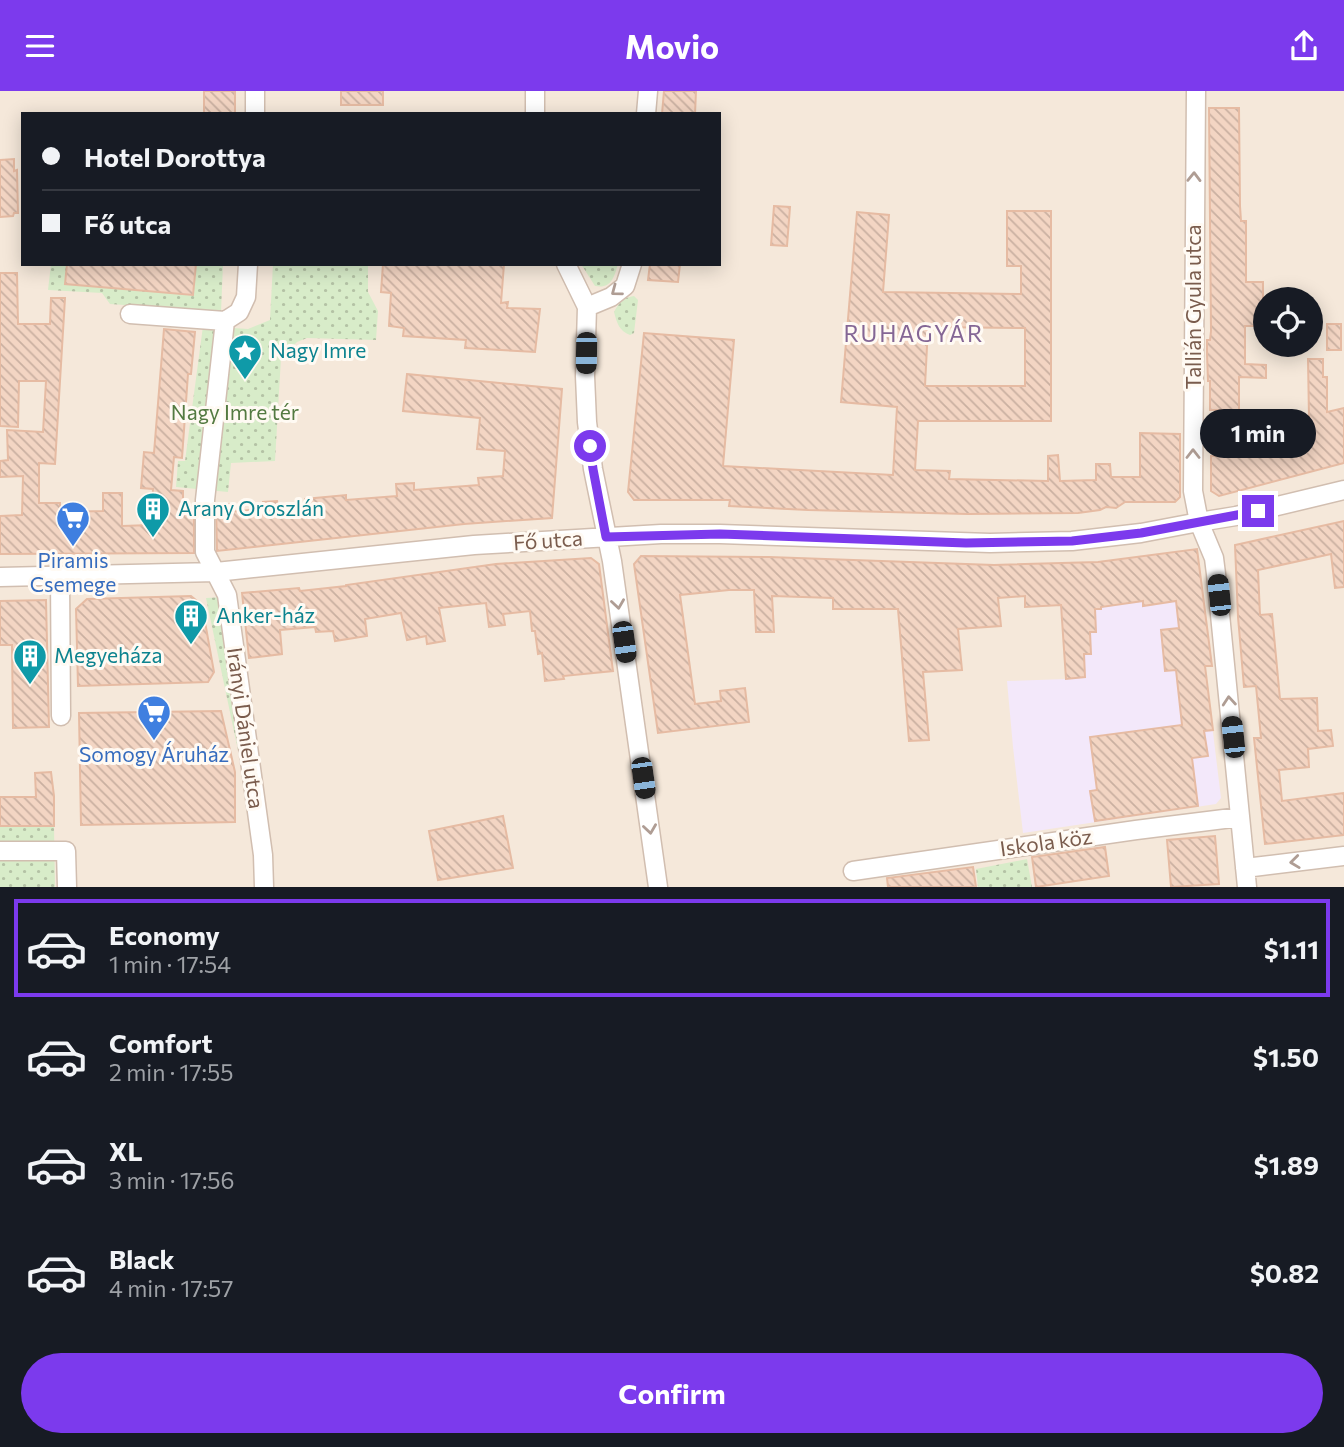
<!DOCTYPE html>
<html lang="en">
<head>
<meta charset="utf-8">
<style>
	:root { --surface:#171b24; --page:#20242c; --text:#f1f3f6; --muted:#9ea1a6; --line:#363941; --accent:#7c3aed }
	body { margin:0; font-family:Commissioner,sans-serif; background:var(--page); color:var(--text); height:100vh; display:flex; flex-direction:column; font-size:26px; white-space:nowrap }
	* { box-sizing:border-box; margin:0 }
	p { font-size:23px; color:var(--muted) }
	.icon { flex:none; width:38px; height:38px; fill:none; stroke:currentColor; stroke-width:2; stroke-linecap:round; stroke-linejoin:round }
	.map { position:relative; height:796px; overflow:hidden }
	.panel { display:flex; flex-direction:column; background:var(--surface); flex:1 }
	.panel>* { flex:none }
	.top-card { position:absolute; left:21px; top:21px; width:700px; height:154px; border-radius:0px; box-shadow:0 4px 18px #0003; display:grid; align-content:center; height:154px; padding:0 21px; background:var(--surface) }
	.buttons { position:absolute; left:1253px; top:196px; display:grid; gap:14px }
	.buttons a { display:grid; place-items:center; width:70px; height:70px; border-radius:50%; background:var(--surface); box-shadow:0 4px 18px #0003; font-size:35px }
	.end { position:absolute; width:32px; height:32px; margin:-16px; border:9px solid #7c3aed; background:#fff; box-shadow:0 0 0 4px #fff }
	.from { border-radius:50% }
	.bubble { position:absolute; height:49px; border-radius:24px; background:var(--surface); box-shadow:0 4px 18px #0003; font-size:23px; font-weight:700; line-height:49px; text-align:center }
	.car { position:absolute; width:21px; height:42px; margin:-21px -10px; border-radius:9px; box-shadow:0 0 5px 2px #0007; background:linear-gradient(#222 24%,#8ab4d8 0 40%,#222 0 76%,#8ab4d8 0 86%,#222 0) }
	.top-card b { display:flex; align-items:center; gap:24px; height:66px; font-size:26px }
	.top-card b+b { border-top:2px solid var(--line) }
	.top-card i { width:18px; height:18px; background:var(--text) }
	ul { padding:12px 0 0; list-style:none }
	li { display:flex; align-items:center; gap:21px; height:98px; margin:0 14px 10px; padding:0 7px; border:4px solid transparent; border-radius:0px }
	li div { flex:1 }
	li b { display:block; font-size:26px }
	li em { font-style:normal; font-weight:700 }
	li.on { border-color:var(--accent) }
	li>.icon { width:63px; height:63px; stroke-width:1.5 }
	.primary-button { display:flex; gap:14px; margin-top:auto; padding:14px 21px }
	.primary-button a { flex:1; height:80px; border-radius:42px; background:var(--accent); color:#fff; font-size:28px; font-weight:700; line-height:80px; text-align:center }
	header { display:flex; justify-content:space-between; align-items:center; height:91px; padding:0 21px; background:var(--accent); color:#fff; font-size:32px; font-weight:700 }
	.map>svg:first-child { display:block }
</style>
</head>
<body>
<header><svg class="icon" aria-label="menu" viewBox="0 0 24 24"><path d="M4 6h16M4 12h16M4 18h16"/></svg>Movio<svg class="icon" aria-label="share" viewBox="0 0 24 24"><path d="M12 15V3M7 8l5-5 5 5M5 13v7h14v-7"/></svg></header>
<div class="map">
<svg width="1344" height="796" viewBox="0 0 1344 796">
	<defs>
		<pattern id="park-dots" width="8" height="8" patternUnits="userSpaceOnUse" patternTransform="scale(1.75)"><rect width="8" height="8" fill="#d8ecc9"/><path d="M2 2h.1M6 6h.1" fill="none" stroke="#b4c2a5" stroke-width="1.8" stroke-linecap="round"/></pattern>
		<pattern id="building-back-hatch" width="6" height="6" patternUnits="userSpaceOnUse" patternTransform="scale(1.75)"><rect width="6" height="6" fill="#f3d5c3"/><path d="M-1 5l2 2M0 0l6 6M5-1l2 2" fill="none" stroke="#cab0a1"/></pattern>
	</defs>
	<rect width="100%" height="100%" fill="#fdf6ec"/>
	<path fill="#f5e8da" fill-rule="evenodd" d="M0,0H1344V796H0ZM23,23H719V173H23ZM1265,208H1311V254H1265Z"/>
	<path fill="#f3e8fa" d="M1197,458L1212,575L1205,576L1221,707L1216,713L1023,742L1013,656L1007,590L1066,588L1061,523L1053,472L1098,471Z"/>
	<path fill="url(#park-dots)" d="M51,173H223L221,221L110,213L102,202L48,199Z
		M273,173H368V201L378,220L376,249L307,247L297,251L281,267L275,370L231,372L228,401L176,396L178,370H185L203,235L248,238L270,229Z
		M581,173H618C614,187 611,198 595,195Z
		M634,205L638,209L634,242L630,244C619,240 617,232 614,221C618,213 624,206 634,205Z
		M225,506L240,618V669L206,507Z
		M0,735H54L55,796H0Z
		M1027,768L1032,796H978L976,778Z"/>
	<path fill="url(#building-back-hatch)" stroke="#e6bba3" stroke-width="2" fill-rule="evenodd" d="M204,0H235V23H204Z
		M341,0H383V14H341Z
		M664,0H696L695,23H662Z
		M1209,17H1239L1240,115L1241,130H1246V191H1263V235H1245V273L1266,274V287L1239,286V319H1210V290H1208L1207,263V249H1210L1211,240Z
		M14,68V80L17,79L18,122H14L13,125L0,126V69Z
		M774,115L790,116L787,155L771,154Z
		M1007,120H1051V330H918L915,379L950,380L949,388L1048,390V365L1058,364L1060,390L1096,389V373H1110L1111,386H1140V342L1180,343V406L1175,411H1125L1116,417L1106,416L1100,419L1078,422L968,423L808,419L729,415L730,409H634L628,401L644,242L734,249L723,375L893,384L897,316L841,311L857,121L889,124L883,201L1021,203V175H1007ZM928,236L1025,237V295H925Z
		M67,173H196L193,204L65,193Z
		M383,173H504L501,212L508,211L507,217L540,218L535,261L465,257L466,249L403,245L404,237L389,235L391,202L381,201Z
		M650,173H680L678,191L648,189Z
		M0,182H17L18,233H50L51,207H65L55,373L39,372V412H60V421L103,420V402H122V435L151,434L153,398L141,397L144,361L154,362L164,238L195,241L191,283H188L182,367L174,366L171,399L183,400V416L194,415V462L0,463V425L22,424L23,385L0,386V370L8,369L7,339L43,341L46,290H19L18,336L0,335Z
		M1327,233H1341V259H1327Z
		M1308,268H1323V286H1327V321L1344,317V372L1219,405L1211,400V365H1235L1234,322L1264,320L1265,338L1309,327Z
		M407,283L562,298L552,427L464,433L217,460L216,413H229V421L263,418V411L277,410L278,416L305,414V408L346,404V409L397,405L396,393L414,392V399L479,394L478,387L503,385L505,360L477,358L480,327L403,320Z
		M1344,430V496L1335,497L1331,463L1258,479L1260,524L1272,523L1280,608L1317,607L1318,640L1331,639L1333,655L1308,658L1309,676L1279,679L1282,710L1344,702V744L1265,753L1254,647H1261L1256,595L1244,596L1238,526L1235,454Z
		M1197,458L1212,575H1205L1213,639L1204,640L1208,665L1192,667L1198,715L1095,730L1090,700L1097,699L1090,646L1182,634L1176,579L1165,580L1161,539L1179,537L1176,510L1143,515V510L1101,516V518H1095L1096,541H1090L1091,563H1084L1085,586L1066,588L1061,514L1025,516V505L998,507L1001,535L958,538L962,579L923,581L929,649L909,650L898,518H833V507L772,505L774,541H756L754,499H729L680,504L695,613L721,610L720,600L745,597L749,631L658,642L634,473L641,465L769,466L994,474L1098,471Z
		M591,467L599,473L613,580L563,585L564,588L545,590L542,562L538,563L535,540H532L530,520L503,523L505,534L489,536L486,512L439,517L445,550L427,553L426,545L407,549L401,522L365,528L367,545L335,550L333,540L316,541L315,536L280,539L282,563L249,567L242,502L299,497L300,500L346,495V494L496,473Z
		M191,505L202,514L214,581L208,591L78,595L76,518L87,508Z
		M46,509L49,636L13,637L12,554H0V510Z
		M221,620L235,681V731L81,734L79,622Z
		M51,681L54,705V735H0V706H36L35,682Z
		M503,725L513,777L438,789L429,740Z
		M1215,745L1219,793L1171,796L1167,749Z
		M1105,756L1109,785L1036,796L1032,766Z
		M973,776L976,796H888L887,787Z"/>
	<g fill="none" stroke-linecap="round" stroke-linejoin="round">
		<g stroke="#d1beb0" stroke-width="21">
			<path id="street" d="M535,0V23
				M1196,0L1193,400L1199,431L1214,467L1216,483L1247,796
				M255,23V0
				M646,23L648,0
				M566,173L587,216L585,285L587,331L593,378L612,470L658,796
				M587,216L611,206L625,195L632,173
				M130,223L225,230L239,221L246,206L248,173
				M225,230L205,409V461L227,504L263,764L264,796
				M60,485L61,625
				M0,486L216,481L474,454L661,443H720L990,452L1072,450L1141,442L1199,431L1236,425L1344,399
				M0,760H66L67,796
				M1245,777L1344,765
				M853,780L1136,739L1240,726"/>
		</g>
		<use href="#street" stroke="#fff" stroke-width="18"/>
	</g>
	<defs><path id="oneway-chevron" d="M-2-3.5L2.5 0L-2 3.5" fill="none" stroke-width="1.6" stroke-linecap="round" stroke-linejoin="round" transform="scale(1.75)"/></defs>
	<g stroke="#af9d94">
		<use href="#oneway-chevron" transform="translate(1194 86) rotate(-89)"/>
		<use href="#oneway-chevron" transform="translate(616 200) rotate(143)"/>
		<use href="#oneway-chevron" transform="translate(1193 363) rotate(-90)"/>
		<use href="#oneway-chevron" transform="translate(618 513) rotate(82)"/>
		<use href="#oneway-chevron" transform="translate(1229 610) rotate(-95)"/>
		<use href="#oneway-chevron" transform="translate(650 738) rotate(82)"/>
		<use href="#oneway-chevron" transform="translate(1295 771) rotate(173)"/>
	</g>
	<g fill="none" stroke-linecap="round" stroke-linejoin="round">
		<path stroke="#7c3aed" stroke-width="9" d="M590,355L593,378L606,446L720,443L966,452L1072,450L1141,442L1258,420"/>
	</g>
	<defs>
		<g id="sight-pin" transform="scale(1.75)"><path d="M0 17L-7.5 6A9.5 9.5 0 1 1 7.5 6Z" fill="#0f9aa8" stroke="#fffaf3"/><path d="M0-6L1.8-2.2L6-1.7L2.9 1.2L3.7 5.4L0 3.3L-3.7 5.4L-2.9 1.2L-6-1.7L-1.8-2.2Z" fill="#fff"/></g>
		<g id="building-pin" transform="scale(1.75)"><path d="M0 17L-7.5 6A9.5 9.5 0 1 1 7.5 6Z" fill="#0f9aa8" stroke="#fffaf3"/><path d="M-4-6H4V6H1V3H-1V6H-4ZM-2.5-4.3h1.7v1.8h-1.7ZM.8-4.3h1.7v1.8H.8ZM-2.5-1h1.7V.8h-1.7ZM.8-1h1.7V.8H.8Z" fill="#fff"/></g>
		<g id="supermarket-pin" transform="scale(1.75)"><path d="M0 17L-7.5 6A9.5 9.5 0 1 1 7.5 6Z" fill="#3f7fe0" stroke="#fffaf3"/><path d="M-6-5.5h2.5l.6 2H6L4.5 2H-2.5L-4.4-4H-6ZM-1.5 3.2a1.3 1.3 0 1 0 .1 0ZM3 3.2a1.3 1.3 0 1 0 .1 0Z" fill="#fff"/></g>
	</defs>
	<g fill-rule="evenodd">
		<use href="#sight-pin" x="245" y="260"/>
		<use href="#building-pin" x="153" y="418"/>
		<use href="#supermarket-pin" x="73" y="427"/>
		<use href="#building-pin" x="191" y="525"/>
		<use href="#building-pin" x="30" y="565"/>
		<use href="#supermarket-pin" x="154" y="621"/>
	</g>
	<g text-anchor="middle" stroke-width="6" stroke-linejoin="round" paint-order="stroke">
		<g font-size="21" fill="#7a5c4d" stroke="#fffaf3">
			<text transform="translate(1194 216) rotate(-90)" y="7">Tallián Gyula utca</text>
			<text transform="translate(548 450) rotate(-4)" y="7">Fő utca</text>
			<text transform="translate(245 637) rotate(82)" y="7">Irányi Dániel utca</text>
			<text transform="translate(1046 752) rotate(-8)" y="7">Iskola köz</text>
		</g>
		<g font-size="21" fill="#0d838f" stroke="#fffaf3" text-anchor="start">
			<text x="270" y="267">Nagy Imre</text>
			<text x="178" y="425">Arany Oroszlán</text>
			<text x="216" y="532">Anker-ház</text>
			<text x="54" y="572">Megyeháza</text>
		</g>
		<g font-size="21" fill="#537a41" stroke="#fffaf3">
			<text x="235" y="329">Nagy Imre tér</text>
		</g>
		<g font-size="21" fill="#366cbe" stroke="#fffaf3">
			<text x="73" y="477">Piramis<tspan x="73" dy="24">Csemege</tspan></text>
			<text x="154" y="671">Somogy Áruház</text>
		</g>
		<g font-size="23" letter-spacing="2" fill="#846695" stroke="#fffaf3">
			<text x="914" y="251">RUHAGYÁR</text>
		</g>
	</g>
</svg>
<div class="buttons">
<a><svg class="icon" aria-label="locate" viewBox="0 0 24 24"><circle cx="12" cy="12" r="6"/><path d="M12 2v4M12 18v4M2 12h4M18 12h4"/></svg></a>
</div>
<i class="end from" style="left:590px;top:355px"></i>
<i class="end" style="left:1258px;top:420px"></i>
<div class="bubble" style="left:1200px;top:318px;width:116px">1 min</div>
<i class="car" style="left:586px;top:262px;rotate:181deg"></i>
<i class="car" style="left:1219px;top:504px;rotate:354deg"></i>
<i class="car" style="left:624px;top:551px;rotate:172deg"></i>
<i class="car" style="left:1233px;top:646px;rotate:354deg"></i>
<i class="car" style="left:643px;top:687px;rotate:172deg"></i>
<div class="top-card">
<b><i class="from"></i>Hotel Dorottya</b>
<b><i></i>Fő utca</b>
</div>
</div>
<section class="panel">
<ul>
<li class="on"><svg class="icon" aria-label="car" viewBox="0 0 24 24"><path d="M5 17H2v-5l4-1 3-4h7l3 4 3 1v5h-3M9 17h6M6 11h13"/><circle cx="7" cy="17" r="2"/><circle cx="17" cy="17" r="2"/></svg><div><b>Economy</b><p>1 min · 17:54</p></div><em>$1.11</em></li>
<li><svg class="icon" aria-label="car" viewBox="0 0 24 24"><path d="M5 17H2v-5l4-1 3-4h7l3 4 3 1v5h-3M9 17h6M6 11h13"/><circle cx="7" cy="17" r="2"/><circle cx="17" cy="17" r="2"/></svg><div><b>Comfort</b><p>2 min · 17:55</p></div><em>$1.50</em></li>
<li><svg class="icon" aria-label="car" viewBox="0 0 24 24"><path d="M5 17H2v-5l4-1 3-4h7l3 4 3 1v5h-3M9 17h6M6 11h13"/><circle cx="7" cy="17" r="2"/><circle cx="17" cy="17" r="2"/></svg><div><b>XL</b><p>3 min · 17:56</p></div><em>$1.89</em></li>
<li><svg class="icon" aria-label="car" viewBox="0 0 24 24"><path d="M5 17H2v-5l4-1 3-4h7l3 4 3 1v5h-3M9 17h6M6 11h13"/><circle cx="7" cy="17" r="2"/><circle cx="17" cy="17" r="2"/></svg><div><b>Black</b><p>4 min · 17:57</p></div><em>$0.82</em></li>
</ul>
<div class="primary-button"><a>Confirm</a></div>
</section>
</body>
</html>
